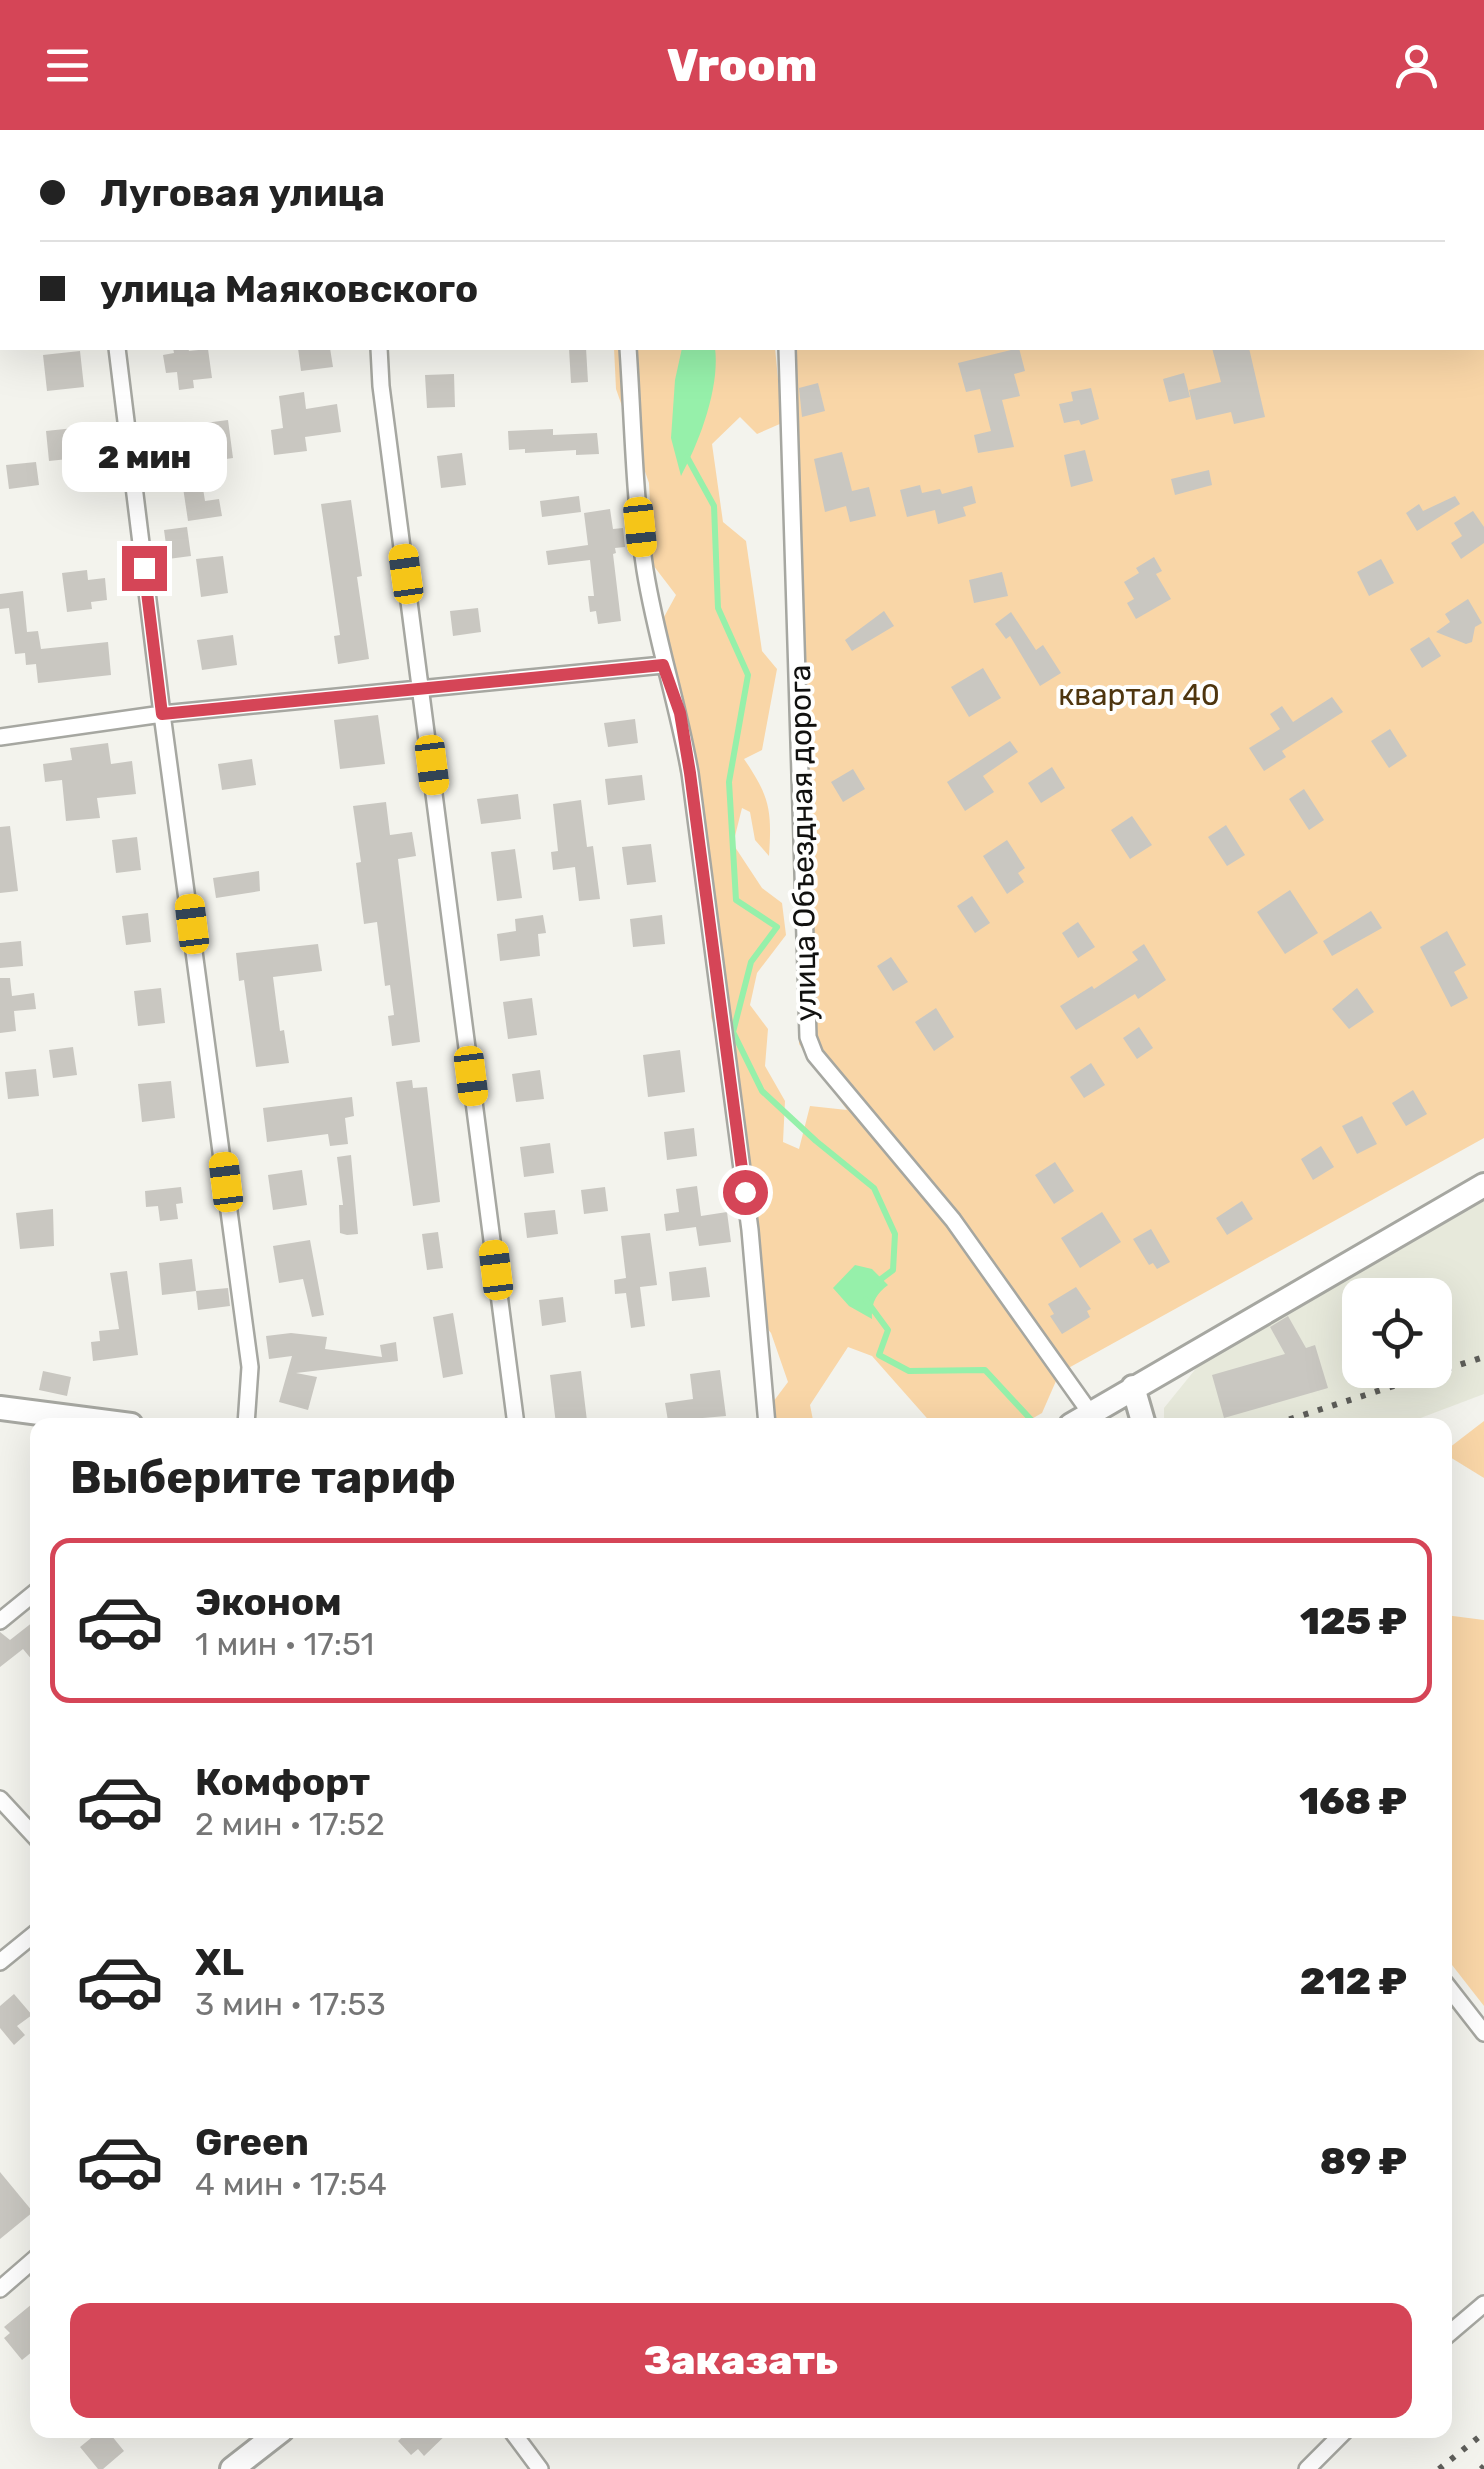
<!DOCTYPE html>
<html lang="ru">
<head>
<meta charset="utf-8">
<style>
	:root { --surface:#fff; --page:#f6f6f6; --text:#222; --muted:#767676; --line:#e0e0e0; --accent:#d54557 }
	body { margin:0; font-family:Rubik,sans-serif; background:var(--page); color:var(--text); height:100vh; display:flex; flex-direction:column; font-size:38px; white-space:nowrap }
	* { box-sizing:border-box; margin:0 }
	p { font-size:32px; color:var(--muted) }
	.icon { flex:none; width:55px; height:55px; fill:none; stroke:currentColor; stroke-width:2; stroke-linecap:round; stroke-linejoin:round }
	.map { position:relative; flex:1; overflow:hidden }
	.sheet { position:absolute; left:30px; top:1288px; width:1422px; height:1020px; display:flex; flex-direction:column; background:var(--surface); border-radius:20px; box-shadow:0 10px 40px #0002 }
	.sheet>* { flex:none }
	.top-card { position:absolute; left:0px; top:0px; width:1485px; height:220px; box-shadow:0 10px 40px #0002; display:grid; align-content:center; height:220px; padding:0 40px; background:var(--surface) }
	.tools { position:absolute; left:1342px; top:1148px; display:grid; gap:20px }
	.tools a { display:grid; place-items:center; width:110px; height:110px; border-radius:20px; background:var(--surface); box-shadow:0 10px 40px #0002; font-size:50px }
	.end { position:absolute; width:45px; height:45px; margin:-22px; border:12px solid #d54557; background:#fff; box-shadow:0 0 0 5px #fff }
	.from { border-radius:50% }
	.bubble { position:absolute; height:70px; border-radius:20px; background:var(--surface); box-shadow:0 10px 40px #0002; font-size:32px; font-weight:800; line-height:70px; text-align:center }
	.car { position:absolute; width:30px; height:60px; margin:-30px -15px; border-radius:12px; box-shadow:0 0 8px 2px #0007; background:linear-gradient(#f5c518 24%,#345 0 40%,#f5c518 0 76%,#345 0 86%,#f5c518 0) }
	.top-card b { display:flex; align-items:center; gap:35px; height:95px; font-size:38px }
	.top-card b+b { border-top:2px solid var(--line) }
	.top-card i { width:25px; height:25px; background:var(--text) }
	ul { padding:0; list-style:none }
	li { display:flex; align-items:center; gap:30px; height:165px; margin:0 20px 15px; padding:0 20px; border:5px solid transparent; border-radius:20px }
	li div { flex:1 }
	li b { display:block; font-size:38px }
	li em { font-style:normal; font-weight:800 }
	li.active { border-color:var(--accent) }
	li>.icon { width:90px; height:90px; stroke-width:1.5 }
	h2 { padding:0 40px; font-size:45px; line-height:120px }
	.action { display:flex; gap:20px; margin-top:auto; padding:20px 40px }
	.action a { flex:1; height:115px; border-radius:20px; background:var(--accent); color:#fff; font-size:40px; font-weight:800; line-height:115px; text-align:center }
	header { display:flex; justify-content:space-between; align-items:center; height:130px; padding:0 40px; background:var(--accent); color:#fff; font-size:45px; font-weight:800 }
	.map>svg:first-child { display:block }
</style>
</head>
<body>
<header><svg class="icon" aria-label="menu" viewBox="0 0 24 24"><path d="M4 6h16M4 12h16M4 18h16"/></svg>Vroom<svg class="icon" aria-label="person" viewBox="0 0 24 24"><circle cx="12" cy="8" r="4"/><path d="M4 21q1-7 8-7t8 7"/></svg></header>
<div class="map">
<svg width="1484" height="2339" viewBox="0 0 1484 2339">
	<rect width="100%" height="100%" fill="#f3f3ed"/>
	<path fill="#e7e9db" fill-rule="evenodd" d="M1484,1071V1264L1402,1295H1164V1278L1198,1236ZM1360,1165H1435V1240H1360Z"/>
	<path fill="#f9d6a7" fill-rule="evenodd" d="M692,0H1484V1008L1054,1246L1056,1251L1042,1283L1021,1295H933L872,1226L848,1217L810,1275L814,1295H761V1288L788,1252L771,1203L749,1176L732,1030L737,959L711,887L714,788L680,643L658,498L676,465L653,435L649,353L616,259L614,218H775L781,280L779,218H1482V2ZM740,287L757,304L782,293L795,625L799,914L847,980L810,976L799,1019L783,1012L785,971L765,936L768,899L750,875L757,843L786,805L782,773L762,758L733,714L742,678L750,682L755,710L769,726C772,680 770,667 744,629L762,620L777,539L762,521L746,411L723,392L712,314Z
		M1484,1291V1348L1445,1324V1321Z
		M1445,1485L1484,1490V1876L1445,1826Z"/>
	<path fill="#96f0aa" d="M682,218H715C720,257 700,311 681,346L671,308L675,250Z
		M855,1135L872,1139L888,1155C876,1164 871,1173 872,1189L849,1176L833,1158Z"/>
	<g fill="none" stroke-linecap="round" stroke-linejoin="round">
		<path stroke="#96f0aa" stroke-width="6" d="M765,0L766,2
			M687,327L714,376L718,478L748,545L729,652L736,770L777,797L751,832L733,902L762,961L816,1011L874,1058L895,1104L893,1140L877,1152
			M866,1170L888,1200L879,1225L909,1241L985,1240L1036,1295"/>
	</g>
	<path fill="#c9c7c1" d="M173,218H188L189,221L208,219L212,248L193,250L194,258L179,260L177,242L166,243L163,225L174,223Z
		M298,218H330L333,237L301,241Z
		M569,218H586L588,252L571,253Z
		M1019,218L1025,241L1014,244L1020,266L1002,270L1014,317L978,323L974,305L991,301L980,259L966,262L958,233Z
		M1212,218H1249L1265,287L1234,294L1231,282L1196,290L1189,260L1221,252Z
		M80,221L84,257L47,261L43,225Z
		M1184,243L1190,267L1169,272L1163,249Z
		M454,244L455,277L427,278L425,245Z
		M818,253L825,281L802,287L799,258Z
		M1091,258L1099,289L1081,295L1079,290L1064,293L1059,274L1073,271L1071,262Z
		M304,262L306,279L337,274L341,302L305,307L307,321L274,325L271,300L283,298L279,266Z
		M228,290L233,328L199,333L205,371L219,369L222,386L188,391L174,297Z
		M84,297L87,327L49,331L46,301Z
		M553,299V305L597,303L599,324L576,325V320L525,323V319L509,320L508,301Z
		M1085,320L1093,351L1071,357L1064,325Z
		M842,322L852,361L869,357L876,386L850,392L846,376L825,382L814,329Z
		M462,323L466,355L441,358L437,326Z
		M36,332L39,355L9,359L6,335Z
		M1209,340L1212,355L1175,365L1171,349Z
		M920,355L922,363L940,359L942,364L972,356L976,373L963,377L966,386L938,394L935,380L907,387L900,360Z
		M579,366L581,382L542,387L540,371Z
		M1455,366L1460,374L1417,401L1406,383L1419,374L1423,381Z
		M351,370L362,446L357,447L369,529L338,534L334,506L340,505L321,374Z
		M610,379L613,399L623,398L625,417L615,418L616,423L613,424L621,491L598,494L596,481L590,482L588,466H594L590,430L548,435L546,421L588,415L584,383Z
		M1473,381L1484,397V413L1461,429L1451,413L1462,406L1454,393Z
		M187,397L191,426L168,429L164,400Z
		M223,426L228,463L201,467L196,429Z
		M1154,427L1162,441L1156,444L1171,469L1136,489L1127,473L1134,469L1124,452L1139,443L1136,438Z
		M1381,429L1394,453L1369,466L1357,442Z
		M87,440L88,450L105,448L107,470L91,472L92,479L67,482L62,443Z
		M1002,442L1008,466L974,473L969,450Z
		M23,461L27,502L38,501L41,519L108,512L111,545L38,553L36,534L26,535L25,523L15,524L9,478L0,479V464Z
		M1468,469L1482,493L1475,497L1472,512L1466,514L1436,502L1450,492L1445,484Z
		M478,478L481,502L453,506L450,481Z
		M884,481L894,496L852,521L845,510Z
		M1011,482L1036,520L1043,515L1061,543L1040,556L1010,506L1006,509L995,494Z
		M233,505L237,535L202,540L197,510Z
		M1429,507L1441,526L1422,538L1410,519Z
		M983,538L1001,568L969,587L951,557Z
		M1332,567L1343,582L1282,621L1286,627L1264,641L1249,618L1280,599L1270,584L1282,576L1293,592Z
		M378,585L385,634L340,639L334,590Z
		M635,589L638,613L608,617L604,593Z
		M1390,599L1407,626L1389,638L1371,611Z
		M1010,611L1018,622L983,646L994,662L965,681L947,652Z
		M108,613L111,634L132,631L136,664L97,668L100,688L66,691L62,650L45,652L43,634L72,630L70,618Z
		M252,629L256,655L222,660L218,634Z
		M1052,637L1065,658L1041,673L1028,653Z
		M853,639L865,659L843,672L831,652Z
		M642,645L645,670L608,675L605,649Z
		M1304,659L1324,690L1309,700L1289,669Z
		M518,664L521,689L481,694L477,669Z
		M581,670L587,717L593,716L600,769L579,771L575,737L553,740L551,722L558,721L553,674Z
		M386,672L390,705L412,702L416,726L398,729L420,912L392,916L388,886L394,885L390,855L385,856L377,792L364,794L356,733L361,732L353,676Z
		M1132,686L1152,715L1130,729L1111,700Z
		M1226,695L1245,725L1227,736L1208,707Z
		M10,696L18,761L0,763V697Z
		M137,707L141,740L116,743L112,710Z
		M1007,710L1025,738L1018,743L1024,752L1007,764L983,726Z
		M651,714L656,752L627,755L622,717Z
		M515,719L522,768L497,771L491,722Z
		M259,741L260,761L216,768L213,748Z
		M1290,760L1318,803L1285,824L1257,782Z
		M972,766L990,793L975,803L957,776Z
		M1371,781L1382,798L1332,826L1323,811Z
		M148,783L151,812L126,815L122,786Z
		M543,785L546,803L538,804L540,826L500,831L497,804L516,801L515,789Z
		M662,785L665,814L633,817L630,789Z
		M1078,792L1095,817L1078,828L1062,803Z
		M1447,801L1466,835L1454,842L1468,868L1451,877L1420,817Z
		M21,811L23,836L0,838V813Z
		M318,814L322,841L273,847L280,901L284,900L289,933L256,937L244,850L239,851L236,823Z
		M1144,814L1166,850L1138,869L1135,864L1076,900L1060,876L1092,856L1094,859L1138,830L1132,822Z
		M891,827L908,852L893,861L877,836Z
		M0,848H10L12,866L34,863L36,879L14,881L16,901L0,903Z
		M161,858L165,893L138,896L134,861Z
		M1357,858L1374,882L1349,899L1332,879Z
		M532,868L537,905L508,909L503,872Z
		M936,878L954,907L934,921L915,892Z
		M1139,897L1153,918L1137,929L1123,908Z
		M73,917L77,945L53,948L49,920Z
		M680,920L685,962L648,967L643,925Z
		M1091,933L1105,955L1084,968L1070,947Z
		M36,939L39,966L8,969L5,942Z
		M540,940L544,969L516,972L512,944Z
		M412,950L413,958L427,957L440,1072L413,1076L396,952Z
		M171,951L175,988L142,992L138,954Z
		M1413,960L1427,984L1406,996L1392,973Z
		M352,967L354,986L345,988L348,1014L330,1016L328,1004L267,1012L263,978Z
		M1362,986L1377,1014L1357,1024L1342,996Z
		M694,998L697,1026L667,1030L664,1002Z
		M550,1013L554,1043L524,1047L520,1017Z
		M1321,1016L1334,1037L1313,1050L1301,1029Z
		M351,1025L358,1104L347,1105L340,1103L339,1075H343L337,1027Z
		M1055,1032L1074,1061L1054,1074L1035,1045Z
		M302,1040L307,1075L273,1080L268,1045Z
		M697,1056L701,1086L727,1082L731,1112L699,1116L696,1097L666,1101L664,1084L679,1082L676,1059Z
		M181,1057L183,1073L176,1074L178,1089L160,1091L158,1076L146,1077L145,1061Z
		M605,1057L608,1081L584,1084L581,1060Z
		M1242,1071L1253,1089L1227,1105L1216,1088Z
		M53,1079L54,1116L20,1119L16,1083Z
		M555,1080L558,1104L527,1108L524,1083Z
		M1102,1082L1121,1112L1080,1138L1061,1108Z
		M1151,1099L1170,1132L1157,1139L1153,1133L1149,1135L1133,1109Z
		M438,1102L443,1138L427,1140L422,1104Z
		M650,1103L657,1155L640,1157L645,1196L631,1198L626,1163L615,1164L614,1150L626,1148L621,1106Z
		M310,1110L324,1185L312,1187L303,1149L279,1153L273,1116Z
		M192,1129L196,1161L162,1165L159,1133Z
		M706,1137L710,1167L672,1171L669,1142Z
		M127,1141L138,1225L93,1231L91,1212L100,1211L99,1201L119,1199L110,1143Z
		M1076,1157L1091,1179L1087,1181L1090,1187L1062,1204L1050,1186L1054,1184L1048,1174Z
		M228,1158L230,1176L198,1180L196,1161Z
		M563,1167L566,1192L542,1196L539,1170Z
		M453,1183L463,1244L443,1248L433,1187Z
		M1288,1186L1306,1218L1315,1215L1328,1258L1224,1288L1212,1245L1285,1224L1270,1197Z
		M291,1203L327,1207L325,1219L382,1227L380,1215L396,1212L398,1231L296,1243L317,1247L308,1280L279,1272L292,1226L269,1229L266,1206Z
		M720,1240L726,1286L668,1291L665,1273L693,1269L690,1244Z
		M43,1241L71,1247L67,1266L39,1260Z
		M581,1241L587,1291L556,1294L550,1245Z
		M38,1488V1537L23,1519L0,1537V1502L10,1510Z
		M14,1864L32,1885L17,1896L25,1905L14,1915L0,1898V1876Z
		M0,2042L33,2082L0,2109Z
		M38,2169V2217L22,2230L4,2208L10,2203L4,2197Z
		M101,2300H107L124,2321L103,2339H98L80,2317Z
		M410,2300H451L424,2326L418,2319L411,2325L398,2311Z"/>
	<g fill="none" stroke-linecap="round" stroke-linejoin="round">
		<g stroke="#a6a7a1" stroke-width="20">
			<path id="street" d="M91,0V2
				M318,0L323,2
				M810,2V0
				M117,218L162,584L250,1237L246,1295
				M379,218L381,256L516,1295
				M628,218C633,291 634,367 645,440C656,509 678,574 690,643L750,1100L767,1295
				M787,218L808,907L815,925L953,1090L1091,1284
				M0,607L162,584L663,535
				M0,1491L38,1460
				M0,1669L38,1710
				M0,1832L38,1801
				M1445,1853L1484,1903
				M0,2159L38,2126
				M1445,2207L1484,2174
				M511,2300L540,2339
				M1307,2339L1346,2300"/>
		</g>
		<g stroke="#a6a7a1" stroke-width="28">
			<path id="secondary" d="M1133,1257L1144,1295
				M0,1278L131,1295
				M1071,1295L1484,1055
				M232,2339L282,2300"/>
		</g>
		<use href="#street" stroke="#fff" stroke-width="15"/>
		<use href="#secondary" stroke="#fff" stroke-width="22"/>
		<path stroke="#5e5e5a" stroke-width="6" stroke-dasharray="5 10" stroke-linecap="butt" d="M1275,1294L1484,1227
			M1439,2339L1484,2303
			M1481,2339L1484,2336"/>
	</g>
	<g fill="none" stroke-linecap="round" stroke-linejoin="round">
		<path stroke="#d54557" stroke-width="12" d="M144,438L162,584L663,535L680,583L690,643L745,1062"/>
	</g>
	<g text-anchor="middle" stroke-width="8" stroke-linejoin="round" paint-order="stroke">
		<g font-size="30" fill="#4e350e" stroke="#fffffe">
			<text x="1139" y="575">квартал 40</text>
		</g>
		<g font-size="30" fill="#11110f" stroke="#fffffe">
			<text transform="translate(803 713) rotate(-91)" y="10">улица Объездная дорога</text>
		</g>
	</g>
</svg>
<div class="tools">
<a><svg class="icon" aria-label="locate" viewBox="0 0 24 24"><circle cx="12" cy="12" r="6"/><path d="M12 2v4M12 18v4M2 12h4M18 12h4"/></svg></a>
</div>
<i class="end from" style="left:745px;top:1062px"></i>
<i class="end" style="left:144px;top:438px"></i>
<div class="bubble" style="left:62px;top:292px;width:165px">2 мин</div>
<i class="car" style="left:640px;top:397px;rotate:174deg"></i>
<i class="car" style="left:406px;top:444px;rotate:352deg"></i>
<i class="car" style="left:432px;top:635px;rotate:173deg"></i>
<i class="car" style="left:192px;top:794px;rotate:353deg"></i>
<i class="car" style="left:471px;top:946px;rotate:173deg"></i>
<i class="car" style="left:226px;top:1052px;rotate:353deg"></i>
<i class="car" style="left:496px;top:1140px;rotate:353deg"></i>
<div class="top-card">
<b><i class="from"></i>Луговая улица</b>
<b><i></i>улица Маяковского</b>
</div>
<section class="sheet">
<h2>Выберите тариф</h2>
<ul>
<li class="active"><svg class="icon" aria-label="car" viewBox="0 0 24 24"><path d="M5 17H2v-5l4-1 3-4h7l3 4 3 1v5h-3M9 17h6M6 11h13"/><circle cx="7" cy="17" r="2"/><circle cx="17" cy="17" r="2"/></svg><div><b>Эконом</b><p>1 мин · 17:51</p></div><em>125 ₽</em></li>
<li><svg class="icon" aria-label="car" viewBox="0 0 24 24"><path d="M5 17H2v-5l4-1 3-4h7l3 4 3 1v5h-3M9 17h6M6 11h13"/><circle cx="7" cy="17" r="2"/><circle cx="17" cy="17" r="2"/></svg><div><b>Комфорт</b><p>2 мин · 17:52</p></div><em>168 ₽</em></li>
<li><svg class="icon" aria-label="car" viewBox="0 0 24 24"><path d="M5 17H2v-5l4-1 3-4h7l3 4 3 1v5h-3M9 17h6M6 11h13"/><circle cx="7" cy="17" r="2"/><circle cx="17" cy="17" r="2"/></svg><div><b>XL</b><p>3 мин · 17:53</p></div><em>212 ₽</em></li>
<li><svg class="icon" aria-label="car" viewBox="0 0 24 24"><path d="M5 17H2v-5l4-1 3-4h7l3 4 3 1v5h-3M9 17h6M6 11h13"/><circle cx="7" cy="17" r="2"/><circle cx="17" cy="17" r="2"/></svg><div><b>Green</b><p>4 мин · 17:54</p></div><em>89 ₽</em></li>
</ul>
<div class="action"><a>Заказать</a></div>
</section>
</div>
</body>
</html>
